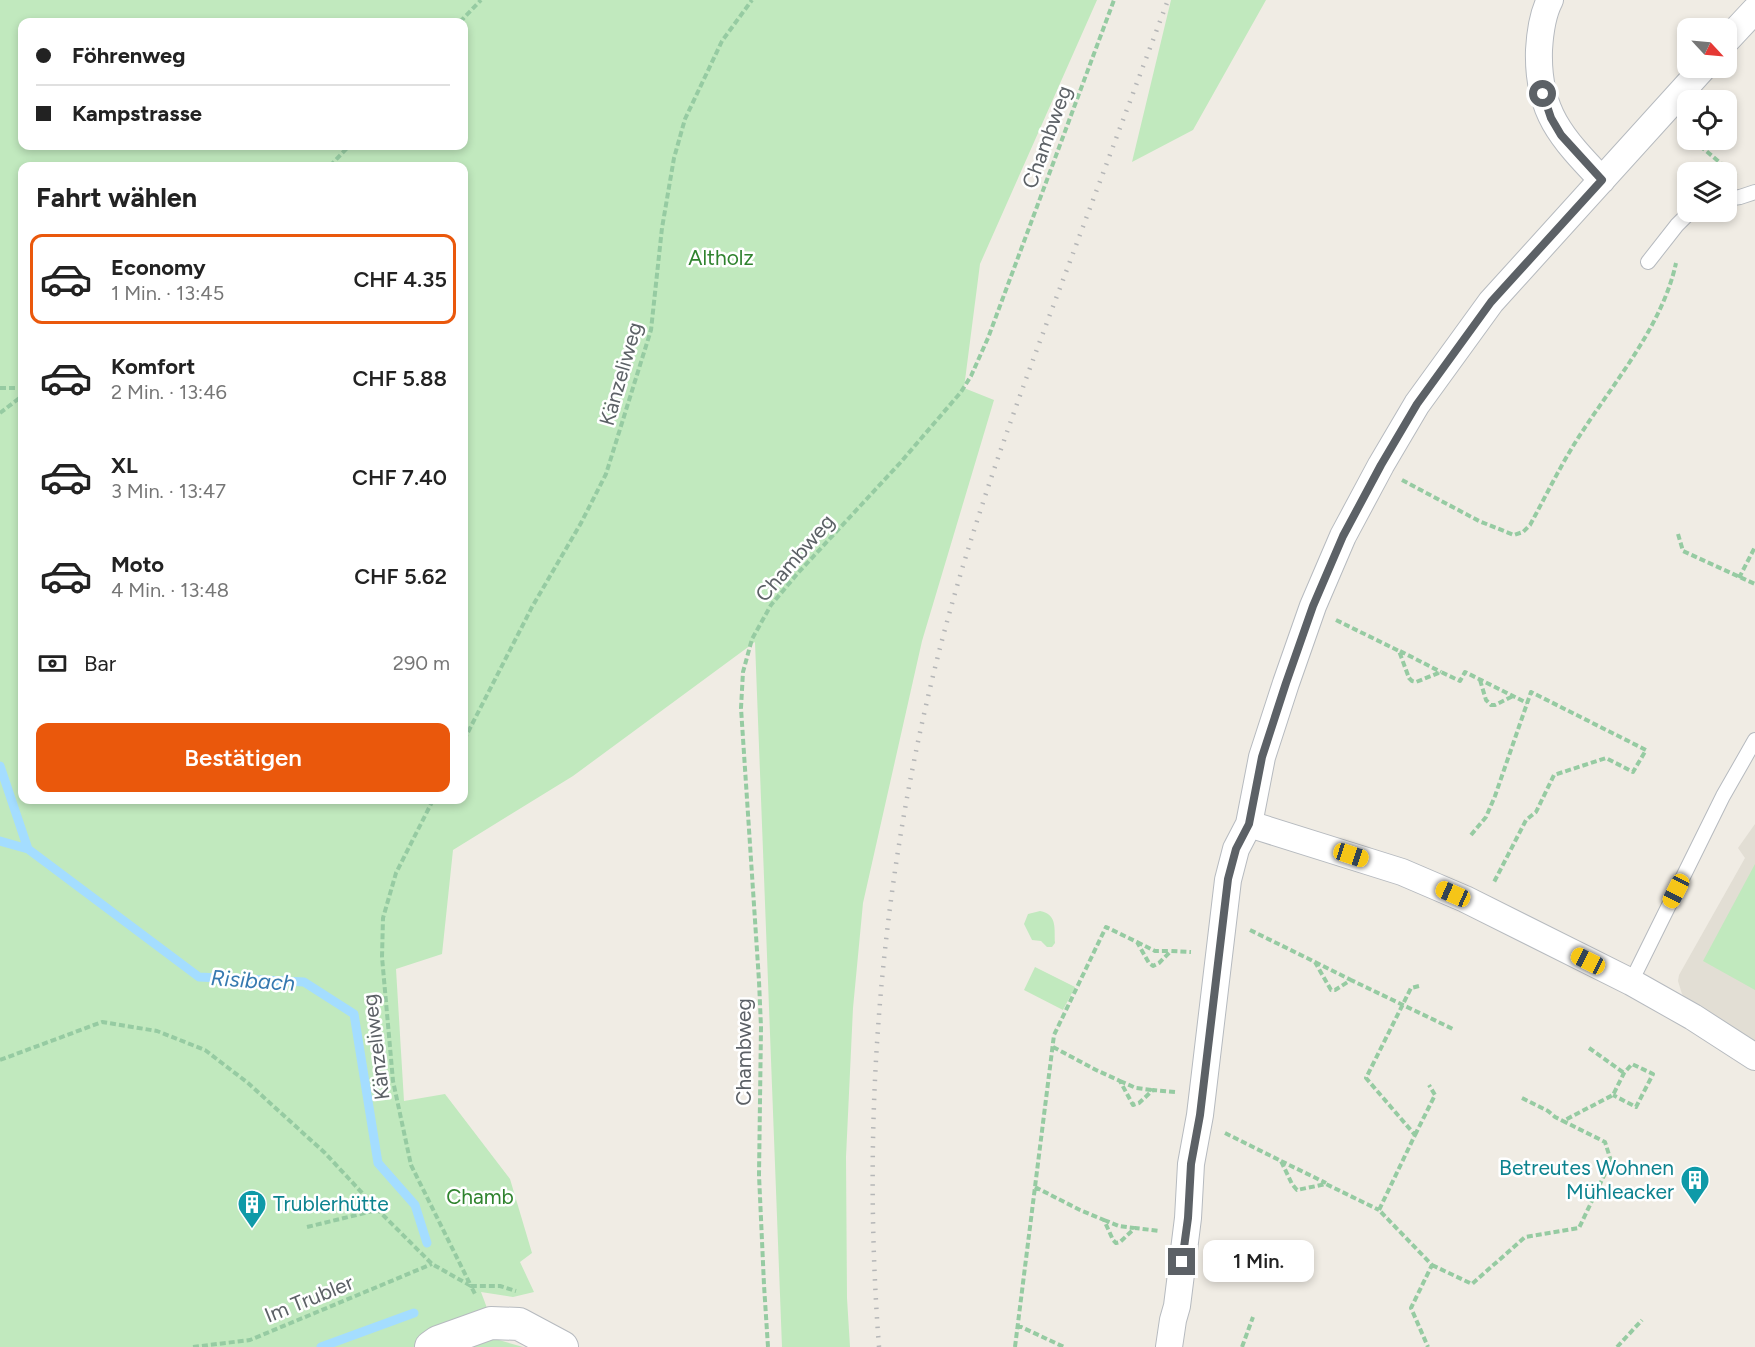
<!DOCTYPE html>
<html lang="de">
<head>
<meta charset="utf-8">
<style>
	:root { --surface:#fff; --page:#f6f6f6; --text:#222; --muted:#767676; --line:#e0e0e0; --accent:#ea580c }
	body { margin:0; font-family:Figtree,sans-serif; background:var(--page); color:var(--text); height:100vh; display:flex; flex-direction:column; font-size:22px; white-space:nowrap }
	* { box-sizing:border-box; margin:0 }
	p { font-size:20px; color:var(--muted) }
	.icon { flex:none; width:33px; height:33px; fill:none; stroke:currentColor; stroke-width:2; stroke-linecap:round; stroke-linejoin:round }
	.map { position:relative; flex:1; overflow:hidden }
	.drawer { position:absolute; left:18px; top:162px; width:450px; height:642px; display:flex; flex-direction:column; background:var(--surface); border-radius:12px; box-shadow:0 3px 9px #0003 }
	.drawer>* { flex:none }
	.banner { position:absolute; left:18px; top:18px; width:450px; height:132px; border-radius:12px; box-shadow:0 3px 9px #0003; display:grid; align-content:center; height:132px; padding:0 18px; background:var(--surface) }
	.needle { width:39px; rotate:116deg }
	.fabs { position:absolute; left:1677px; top:18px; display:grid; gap:12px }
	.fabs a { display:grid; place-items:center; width:60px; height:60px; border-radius:12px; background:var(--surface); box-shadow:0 3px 9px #0003; font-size:30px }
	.end { position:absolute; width:27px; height:27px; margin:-14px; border:8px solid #5c6166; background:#fff; box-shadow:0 0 0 3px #fff }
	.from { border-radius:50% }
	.bubble { position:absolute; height:42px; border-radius:12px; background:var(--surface); box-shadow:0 3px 9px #0003; font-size:20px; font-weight:600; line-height:42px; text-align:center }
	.car { position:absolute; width:18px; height:36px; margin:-18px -9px; border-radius:8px; box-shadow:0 0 4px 2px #0007; background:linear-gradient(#f5c518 24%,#345 0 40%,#f5c518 0 76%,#345 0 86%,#f5c518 0) }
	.banner b { display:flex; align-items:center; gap:21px; height:57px; font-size:22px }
	.banner b+b { border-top:2px solid var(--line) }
	.banner i { width:15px; height:15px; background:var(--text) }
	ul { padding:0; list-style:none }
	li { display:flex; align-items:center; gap:18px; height:90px; margin:0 12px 9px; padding:0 6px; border:3px solid transparent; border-radius:12px }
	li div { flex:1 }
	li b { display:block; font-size:22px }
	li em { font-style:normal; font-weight:600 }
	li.selected { border-color:var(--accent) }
	li>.icon { width:54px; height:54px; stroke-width:1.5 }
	h2 { padding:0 18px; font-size:27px; line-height:72px }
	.pay { display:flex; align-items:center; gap:15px; height:66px; padding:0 18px; font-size:22px }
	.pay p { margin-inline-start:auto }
	.primary-button { display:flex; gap:12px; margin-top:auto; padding:12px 18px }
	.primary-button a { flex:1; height:69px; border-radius:12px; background:var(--accent); color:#fff; font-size:24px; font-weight:600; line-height:69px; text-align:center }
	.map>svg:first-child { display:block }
</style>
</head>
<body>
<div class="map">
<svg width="1755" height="1347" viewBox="0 0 1755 1347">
	<rect width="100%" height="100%" fill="#f0ece4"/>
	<path fill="#e2ded4" d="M1755,824V1043L1687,1000L1682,994L1678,981L1679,975L1745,858L1738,848Z"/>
	<path fill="#c1e9be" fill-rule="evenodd" d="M0,0H1097L980,264L964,388L994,400L922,641L863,903L853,1008L846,1157L847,1298L850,1347H782L755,642L573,776L453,850L442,954L396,969L404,1101L445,1094L510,1179L532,1253L520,1262L534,1292L513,1297L481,1292L499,1340L523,1347H0ZM22,22H464V146H22ZM22,166H464V800H22Z
		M1171,0H1266L1193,130L1132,162Z
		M1755,864V990L1703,961Z
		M1040,911C1058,914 1054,930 1055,943L1052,947H1047L1041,941L1032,940L1024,924L1028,914Z
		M1035,967L1075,987L1063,1010L1024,990Z"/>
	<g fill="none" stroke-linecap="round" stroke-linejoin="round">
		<path stroke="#a4ddff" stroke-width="9" d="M0,766L28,849L199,977L304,982L354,1014L378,1163L415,1205L427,1243
			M0,841L28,849
			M321,1347L414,1313"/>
		<g stroke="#b6babf" stroke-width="16">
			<path id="service" d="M1726,199L1740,197L1755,192
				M1648,262L1677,225L1690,212
				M1631,982L1723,796L1755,740"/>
		</g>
		<g stroke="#b6babf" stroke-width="28">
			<path id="minor" d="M1550,0C1542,15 1540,33 1539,50C1537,112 1562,138 1602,180
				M1726,41L1755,10
				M1249,824L1402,872L1465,899L1631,982L1693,1017L1755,1057
				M1169,1347L1173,1320L1177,1306L1188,1218L1191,1164L1200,1115L1228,880L1236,849L1249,824L1262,757L1286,683L1313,606L1343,536L1381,465L1417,404L1491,302L1703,68"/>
		</g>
		<g stroke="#b6babf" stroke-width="34">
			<path id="tertiary" d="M431,1347L438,1342L491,1323L519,1324L562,1347"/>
		</g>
		<path stroke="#96cba2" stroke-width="4" stroke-dasharray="6 3" stroke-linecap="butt" d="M460,22L481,0
			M1693,140L1736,176
			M330,166L349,146
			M0,388H22
			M0,413L22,396
			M1402,480L1479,521L1514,535L1523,532L1530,525C1547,494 1562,462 1582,432C1616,380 1663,324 1676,263
			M1678,534L1683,551L1755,584
			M1739,578L1755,547
			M1336,620L1399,651L1409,678L1412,681L1416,682L1441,672L1460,681L1465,672L1527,703
			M1400,651L1441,672
			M1480,680L1486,700L1491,705H1495L1513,696
			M464,740L532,607L581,523L606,474L651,330L662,228L674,158L685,119L722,41L752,0
			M433,800L396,873L383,918L382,957L393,1081L411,1165L471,1286H500L516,1291
			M1471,835L1486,817L1495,796L1531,692L1646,750L1633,772L1606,758L1554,775L1536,812L1526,820L1493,884
			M1250,930L1315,962L1331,990H1335L1351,980L1455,1030
			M1137,942L1155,951H1170
			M1315,962L1351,980
			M1419,986L1411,988L1366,1078L1415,1135L1379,1210L1432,1265L1411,1308L1428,1347
			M1053,1047L1096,1070L1120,1081L1133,1105L1139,1103L1153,1090L1175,1092
			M1589,1048L1624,1073
			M0,1060L102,1022L157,1031L205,1050L248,1083L325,1153L378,1210L432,1264L471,1286L476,1296
			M1120,1081L1136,1088L1152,1090
			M1522,1098L1548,1111L1555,1117L1563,1121
			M1225,1133L1281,1161L1292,1184L1297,1190L1326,1184L1379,1210
			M1415,1135L1435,1095L1429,1085
			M1281,1161L1326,1183
			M1035,1187L1080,1210L1104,1220L1113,1240L1116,1243L1120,1242L1135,1228L1160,1231
			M1104,1220L1119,1226L1134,1228
			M307,1227L377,1210
			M1432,1265L1472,1284L1525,1237L1579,1228L1611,1161L1605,1142L1563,1121L1613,1095L1624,1073L1632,1064L1653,1074L1636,1107L1613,1095
			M1017,1325L1064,1347
			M193,1347L250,1340L432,1264
			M768,1347L764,1285L759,1175L761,1027L759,981L741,708L743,672L752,639L771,605L798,573L900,463L961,392L971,376L988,338L1114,0
			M1015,1347L1054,1035L1106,927L1137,942L1149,963L1153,966L1159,963L1171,951L1191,952
			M1242,1347L1253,1317
			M1617,1347L1642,1320"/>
		<use href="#service" stroke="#fff" stroke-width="14"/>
		<use href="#minor" stroke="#fff" stroke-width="26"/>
		<use href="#tertiary" stroke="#fff" stroke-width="32"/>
		<path stroke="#b5b6b7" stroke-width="4.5" stroke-dasharray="1.5 8" stroke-linecap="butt" d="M879,1347C862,1124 879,898 932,680C964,547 1011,417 1060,288C1096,192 1132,96 1168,0"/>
	</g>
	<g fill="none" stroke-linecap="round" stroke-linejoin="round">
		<path stroke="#5c6166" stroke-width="8" d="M1182,1262L1188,1218L1191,1164L1200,1115L1228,879L1236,849L1249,824L1262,757L1286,683L1313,606L1343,536L1381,465L1417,404L1491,302L1602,180L1561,135L1551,118L1543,94"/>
	</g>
	<defs>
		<g id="building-pin" transform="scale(1.5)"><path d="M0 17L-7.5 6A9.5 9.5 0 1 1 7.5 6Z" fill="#0f9aa8" stroke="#fff"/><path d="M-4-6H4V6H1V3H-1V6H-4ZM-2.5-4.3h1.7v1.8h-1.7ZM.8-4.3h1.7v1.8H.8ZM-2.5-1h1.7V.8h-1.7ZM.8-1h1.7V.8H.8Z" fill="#fff"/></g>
	</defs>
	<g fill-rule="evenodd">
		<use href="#building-pin" x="1695" y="1180"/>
		<use href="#building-pin" x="252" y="1204"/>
	</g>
	<g text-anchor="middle" stroke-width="5" stroke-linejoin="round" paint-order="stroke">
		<g font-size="21" fill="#5c6166" stroke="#fff">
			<text transform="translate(1047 137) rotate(-70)" y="7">Chambweg</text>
			<text transform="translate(621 374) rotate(-74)" y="7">Känzeliweg</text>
			<text transform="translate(795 558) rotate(-49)" y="7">Chambweg</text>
			<text transform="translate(376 1047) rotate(-97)" y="7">Känzeliweg</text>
			<text transform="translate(744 1052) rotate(-90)" y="7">Chambweg</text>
			<text transform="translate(309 1299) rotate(-22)" y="7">Im Trubler</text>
		</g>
		<g font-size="21" fill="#2f832e" stroke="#fff">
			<text x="721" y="265">Altholz</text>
			<text x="480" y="1204">Chamb</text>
		</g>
		<g font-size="21" fill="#0d838f" stroke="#fff" text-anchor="end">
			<text x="1674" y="1175">Betreutes Wohnen<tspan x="1674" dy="24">Mühleacker</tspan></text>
			<text x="273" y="1211" text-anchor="start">Trublerhütte</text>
		</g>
		<g font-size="22" font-style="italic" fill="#3679b0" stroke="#fff">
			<text transform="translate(253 980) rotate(4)" y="8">Risibach</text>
		</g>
	</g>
</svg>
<div class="fabs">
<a><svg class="needle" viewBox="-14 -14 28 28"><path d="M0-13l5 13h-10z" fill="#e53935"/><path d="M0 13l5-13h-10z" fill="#767676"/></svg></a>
<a><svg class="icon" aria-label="locate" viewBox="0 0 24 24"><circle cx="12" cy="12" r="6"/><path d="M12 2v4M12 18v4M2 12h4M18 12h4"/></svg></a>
<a><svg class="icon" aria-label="layers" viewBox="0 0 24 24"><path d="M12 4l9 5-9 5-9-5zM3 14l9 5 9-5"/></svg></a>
</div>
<i class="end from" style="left:1543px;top:94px"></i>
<i class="end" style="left:1182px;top:1262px"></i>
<div class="bubble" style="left:1203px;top:1240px;width:111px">1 Min.</div>
<i class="car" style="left:1351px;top:855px;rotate:108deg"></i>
<i class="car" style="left:1676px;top:891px;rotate:207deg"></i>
<i class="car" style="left:1453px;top:894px;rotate:294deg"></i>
<i class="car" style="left:1588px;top:961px;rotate:297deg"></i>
<div class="banner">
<b><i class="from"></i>Föhrenweg</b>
<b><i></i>Kampstrasse</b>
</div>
<section class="drawer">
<h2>Fahrt wählen</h2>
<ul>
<li class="selected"><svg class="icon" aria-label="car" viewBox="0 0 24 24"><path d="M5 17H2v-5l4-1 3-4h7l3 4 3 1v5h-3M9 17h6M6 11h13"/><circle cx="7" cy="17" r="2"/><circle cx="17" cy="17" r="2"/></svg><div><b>Economy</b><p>1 Min. · 13:45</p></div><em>CHF 4.35</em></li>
<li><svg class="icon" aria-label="car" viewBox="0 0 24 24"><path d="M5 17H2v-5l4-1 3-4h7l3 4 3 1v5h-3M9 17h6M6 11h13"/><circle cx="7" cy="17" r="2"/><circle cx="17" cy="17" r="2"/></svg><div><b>Komfort</b><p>2 Min. · 13:46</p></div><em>CHF 5.88</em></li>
<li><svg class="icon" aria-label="car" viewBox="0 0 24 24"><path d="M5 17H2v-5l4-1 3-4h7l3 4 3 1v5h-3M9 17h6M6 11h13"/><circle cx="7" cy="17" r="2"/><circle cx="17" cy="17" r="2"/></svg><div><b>XL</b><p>3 Min. · 13:47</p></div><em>CHF 7.40</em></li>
<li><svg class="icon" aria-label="car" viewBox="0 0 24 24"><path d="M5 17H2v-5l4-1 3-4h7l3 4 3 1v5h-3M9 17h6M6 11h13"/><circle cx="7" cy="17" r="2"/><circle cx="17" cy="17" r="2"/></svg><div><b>Moto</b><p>4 Min. · 13:48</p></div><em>CHF 5.62</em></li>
</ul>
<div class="pay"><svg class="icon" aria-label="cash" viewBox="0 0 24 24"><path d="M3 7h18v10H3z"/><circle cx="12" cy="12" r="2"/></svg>Bar<p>290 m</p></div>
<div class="primary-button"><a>Bestätigen</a></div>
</section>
</div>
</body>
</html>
